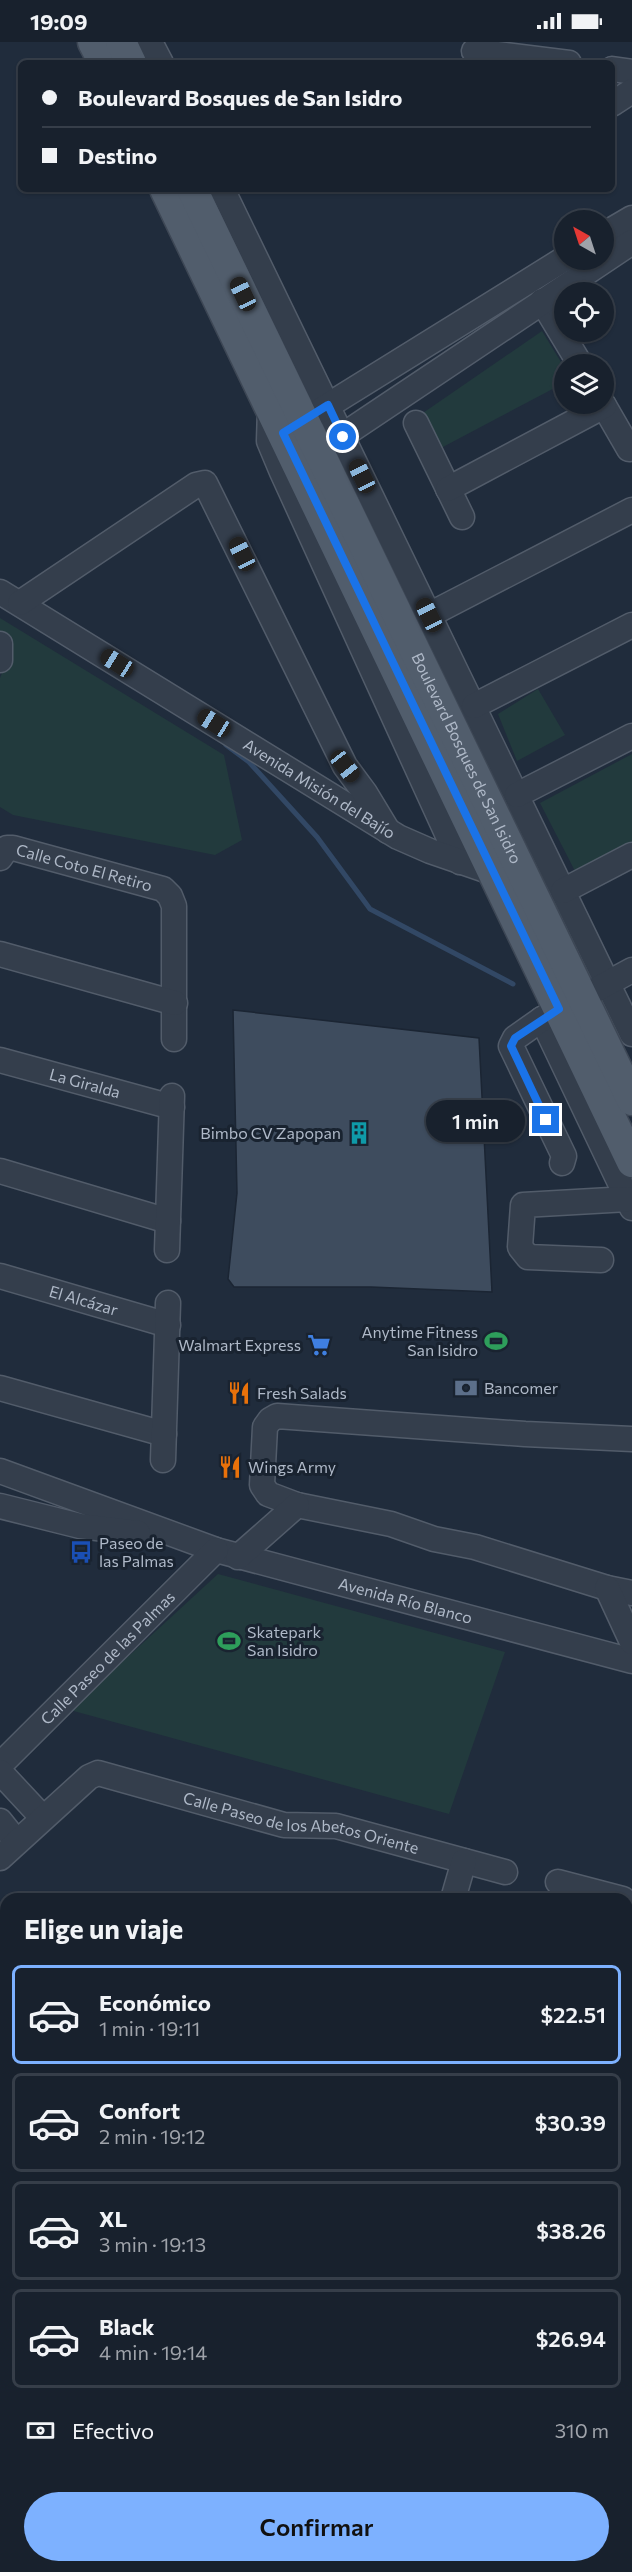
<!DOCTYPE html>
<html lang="es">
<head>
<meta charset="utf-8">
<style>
	:root { --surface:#18212d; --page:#252e39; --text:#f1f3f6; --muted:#9fa3aa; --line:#363e49; --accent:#7db1ff }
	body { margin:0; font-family:Commissioner,sans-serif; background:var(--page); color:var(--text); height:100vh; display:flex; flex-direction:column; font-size:22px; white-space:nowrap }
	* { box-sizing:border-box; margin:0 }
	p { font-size:20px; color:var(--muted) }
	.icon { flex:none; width:33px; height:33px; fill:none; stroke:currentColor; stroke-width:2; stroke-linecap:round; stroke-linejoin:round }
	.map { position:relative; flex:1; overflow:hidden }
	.details { position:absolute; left:0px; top:1851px; width:633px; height:680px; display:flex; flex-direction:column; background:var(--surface); border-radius:18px 18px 0 0; box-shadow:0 2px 4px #0004,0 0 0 2px var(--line) }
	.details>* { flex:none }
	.guide { position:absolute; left:18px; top:18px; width:597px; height:132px; border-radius:9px; box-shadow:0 2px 4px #0004,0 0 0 2px var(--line); display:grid; align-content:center; height:132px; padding:0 24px; background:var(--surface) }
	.needle { width:39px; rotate:321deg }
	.controls { position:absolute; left:554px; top:168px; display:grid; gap:12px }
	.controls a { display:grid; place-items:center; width:60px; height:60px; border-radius:50%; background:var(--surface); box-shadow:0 2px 4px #0004,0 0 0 2px var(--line); font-size:30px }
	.end { position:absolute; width:27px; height:27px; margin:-14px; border:8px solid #1a73e8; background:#fff; box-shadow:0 0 0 3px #fff }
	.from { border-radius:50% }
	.bubble { position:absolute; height:42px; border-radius:21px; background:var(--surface); box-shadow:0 2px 4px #0004,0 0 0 2px var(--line); font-size:20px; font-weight:600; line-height:42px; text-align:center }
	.car { position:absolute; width:18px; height:36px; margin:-18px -9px; border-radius:8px; box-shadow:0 0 4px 2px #0007; background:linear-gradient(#222 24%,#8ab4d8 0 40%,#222 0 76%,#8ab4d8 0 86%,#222 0) }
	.guide b { display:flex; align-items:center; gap:21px; height:57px; font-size:22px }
	.guide b+b { border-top:2px solid var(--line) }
	.guide i { width:15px; height:15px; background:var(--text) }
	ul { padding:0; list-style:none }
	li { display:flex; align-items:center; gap:18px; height:99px; margin:0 12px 9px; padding:0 12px; border:3px solid var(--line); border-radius:9px }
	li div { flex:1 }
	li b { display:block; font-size:22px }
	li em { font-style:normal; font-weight:600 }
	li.current { border-color:var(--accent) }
	li>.icon { width:54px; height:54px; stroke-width:1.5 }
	h2 { padding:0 24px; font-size:27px; line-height:72px }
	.pay { display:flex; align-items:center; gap:15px; height:66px; padding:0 24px; font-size:22px }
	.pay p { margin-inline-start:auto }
	.button { display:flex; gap:12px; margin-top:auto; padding:12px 24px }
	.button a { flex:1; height:69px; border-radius:36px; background:var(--accent); color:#111; font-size:24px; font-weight:600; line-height:69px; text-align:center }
	.status { display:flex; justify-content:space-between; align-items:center; height:42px; padding:0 30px; background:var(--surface); direction:ltr }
	.status svg { height:16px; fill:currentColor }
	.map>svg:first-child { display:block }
</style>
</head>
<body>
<div class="status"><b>19:09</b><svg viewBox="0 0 49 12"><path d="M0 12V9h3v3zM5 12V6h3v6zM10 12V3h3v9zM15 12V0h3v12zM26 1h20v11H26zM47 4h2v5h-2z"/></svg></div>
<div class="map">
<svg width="632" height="2530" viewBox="0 0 632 2530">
	<rect width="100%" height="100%" fill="#202c3c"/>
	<path fill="#223a3d" d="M542,289L564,325V341L441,406L420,373Z
		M0,576L224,713L242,798L215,813L13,773L0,765V636L10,611L0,596Z
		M538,647L565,693L517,719L498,672Z
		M632,712V801L576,831L540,761Z
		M218,1532L505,1610L449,1772L70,1668Z"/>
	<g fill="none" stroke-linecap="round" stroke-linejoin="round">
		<path stroke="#324865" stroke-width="5" d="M226,703L249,720L317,795L370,867L513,942"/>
	</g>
	<path fill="#3e4c5e" stroke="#1b2533" stroke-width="1.5" d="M233,968L479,996L492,1250L371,1245H234L228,1237L237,1151Z"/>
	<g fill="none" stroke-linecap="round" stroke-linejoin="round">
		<g stroke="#525c6a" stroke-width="27">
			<g id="minor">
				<path d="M150,0L161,21"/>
				<path d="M474,9L569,21"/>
				<path d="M612,27L632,30"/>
				<path d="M612,62L632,49"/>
				<path d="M222,147L632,992"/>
				<path d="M603,193L632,176"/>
				<path d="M542,259L580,322"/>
				<path d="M603,362L629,407"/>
				<path d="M270,366L269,399L282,430L460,820"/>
				<path d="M316,371L564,217"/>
				<path d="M416,381L462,475"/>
				<path d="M330,402L632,200"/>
				<path d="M448,447L604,364"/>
				<path id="s1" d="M0,550L398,795L430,809L494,831"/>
				<path d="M20,561L196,443L205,441L345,724L365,751L388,789"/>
				<path d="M429,573L632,468"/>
				<path d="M0,602V618"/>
				<path d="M474,664L632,583"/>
				<path d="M517,753L632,694"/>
				<path id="s2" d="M0,816L7,806H13L163,847L170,854L174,864V997"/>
				<path d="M563,849L632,813"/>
				<path d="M0,912L175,961"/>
				<path d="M542,977L632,1166"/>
				<path id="s3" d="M0,1018L172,1065"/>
				<path d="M562,1121L564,1114L511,1004L515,996L542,977L632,928"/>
				<path d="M0,1129L168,1179"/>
				<path d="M167,1208L172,1054"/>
				<path d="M601,1218L528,1215L520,1205L523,1163L628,1157"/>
				<path id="s4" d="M0,1234L168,1283"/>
				<path d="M0,1346L164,1392"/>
				<path d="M632,1397L525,1392L277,1374L270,1378L265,1385L262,1443L268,1452L297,1463L391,1482L434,1497L475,1505L607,1546L632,1551"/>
				<path d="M163,1418L168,1261"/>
				<path id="s5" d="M0,1429L216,1508L632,1619"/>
				<path d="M0,1464L80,1484L138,1491"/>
				<path d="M238,1515L297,1463"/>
				<path d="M607,1546L632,1600"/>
				<path id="s6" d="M0,1723L216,1508"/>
				<path d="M0,1730L42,1775"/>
				<path d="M0,1779L16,1799"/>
				<path id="s7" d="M0,1816L89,1735L98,1731L284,1783L336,1784L505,1830"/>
				<path d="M558,1840L623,1857"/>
				<path d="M453,1857L464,1819"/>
				<path d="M0,1927L6,1934"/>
				<path d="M627,1979L632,1981"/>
				<path d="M0,2100L6,2107"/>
				<path d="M627,2101L632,2102"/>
				<path d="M0,2137L6,2131"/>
				<path d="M627,2223L632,2225"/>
				<path d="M0,2311L6,2305"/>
				<path d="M627,2417L632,2427"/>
				<path d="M0,2473L6,2468"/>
				<path d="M480,2524L483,2530"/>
				<path d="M568,2524L571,2530"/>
				<path d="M595,2524L598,2530"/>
				<path d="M48,2530L54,2524"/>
				<path d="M81,2530L87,2524"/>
				<path d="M186,2530L192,2524"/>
				<path d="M218,2530L224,2524"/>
				<path d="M378,2530L384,2524"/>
				<path d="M407,2530L413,2524"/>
			</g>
		</g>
		<g stroke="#3d4755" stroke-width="33">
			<g id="major">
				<path d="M93,0L104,21"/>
				<path d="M121,0L131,21"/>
				<path d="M165,147L632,1120"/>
				<path id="s8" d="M192,147L632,1058"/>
			</g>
		</g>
		<use href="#minor" stroke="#343e4c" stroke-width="24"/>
		<use href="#major" stroke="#515d6c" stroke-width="30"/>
	</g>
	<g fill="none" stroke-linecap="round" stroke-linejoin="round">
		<path stroke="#1a73e8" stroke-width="8" d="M343,395L328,363L283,391L559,967L515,996L511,1004L546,1078"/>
	</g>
	<defs>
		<g id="building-bare" transform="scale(1.8)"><path d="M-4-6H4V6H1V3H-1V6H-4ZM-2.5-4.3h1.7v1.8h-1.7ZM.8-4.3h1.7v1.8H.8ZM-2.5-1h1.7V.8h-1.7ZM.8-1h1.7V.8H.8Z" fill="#0f9aa8" stroke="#192330" stroke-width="2.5" paint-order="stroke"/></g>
		<g id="stadium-bare" transform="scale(1.8)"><path d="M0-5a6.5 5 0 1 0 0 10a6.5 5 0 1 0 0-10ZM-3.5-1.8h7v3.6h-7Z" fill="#2e9e5b" stroke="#192330" stroke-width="2.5" paint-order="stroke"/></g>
		<g id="supermarket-bare" transform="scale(1.8)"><path d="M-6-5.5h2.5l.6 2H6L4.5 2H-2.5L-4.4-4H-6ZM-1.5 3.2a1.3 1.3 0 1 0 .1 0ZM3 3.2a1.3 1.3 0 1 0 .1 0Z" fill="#3f7fe0" stroke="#192330" stroke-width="2.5" paint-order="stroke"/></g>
		<g id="bank-bare" transform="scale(1.8)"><path d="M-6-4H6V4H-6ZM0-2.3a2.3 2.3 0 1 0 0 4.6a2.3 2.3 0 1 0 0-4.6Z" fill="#5c6f8a" stroke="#192330" stroke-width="2.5" paint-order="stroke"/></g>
		<g id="restaurant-bare" transform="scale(1.8)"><path d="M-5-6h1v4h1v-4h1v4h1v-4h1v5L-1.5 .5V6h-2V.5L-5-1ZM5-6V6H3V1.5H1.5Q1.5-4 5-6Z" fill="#e8710a" stroke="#192330" stroke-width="2.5" paint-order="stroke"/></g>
		<g id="bus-bare" transform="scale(1.8)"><path d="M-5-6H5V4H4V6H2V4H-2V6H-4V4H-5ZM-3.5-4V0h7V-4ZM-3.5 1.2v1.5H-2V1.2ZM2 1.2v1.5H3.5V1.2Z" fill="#1a4fb4" stroke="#192330" stroke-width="2.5" paint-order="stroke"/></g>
	</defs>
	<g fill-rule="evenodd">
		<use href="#building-bare" x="359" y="1091"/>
		<use href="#stadium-bare" x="496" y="1299"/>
		<use href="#supermarket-bare" x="319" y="1303"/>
		<use href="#bank-bare" x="466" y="1346"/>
		<use href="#restaurant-bare" x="239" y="1351"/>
		<use href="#restaurant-bare" x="230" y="1425"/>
		<use href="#bus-bare" x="81" y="1510"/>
		<use href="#stadium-bare" x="229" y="1599"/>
	</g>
	<g text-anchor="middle" stroke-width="6" stroke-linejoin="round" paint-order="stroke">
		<g font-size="16" fill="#afb9c8" stroke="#192330">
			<text dy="6" stroke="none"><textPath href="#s8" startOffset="632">Boulevard Bosques de San Isidro</textPath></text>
			<text dy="6" stroke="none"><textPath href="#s1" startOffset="375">Avenida Misión del Bajío</textPath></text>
			<text dy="6" stroke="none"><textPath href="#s2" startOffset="92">Calle Coto El Retiro</textPath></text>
			<text dy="6" stroke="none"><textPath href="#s3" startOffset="88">La Giralda</textPath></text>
			<text dy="6" stroke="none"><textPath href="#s4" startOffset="87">El Alcázar</textPath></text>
			<text dy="6" stroke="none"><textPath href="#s5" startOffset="426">Avenida Río Blanco</textPath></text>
			<text dy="6" stroke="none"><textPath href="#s6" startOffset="152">Calle Paseo de las Palmas</textPath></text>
			<text dy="6" stroke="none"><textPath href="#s7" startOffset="340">Calle Paseo de los Abetos Oriente</textPath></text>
		</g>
		<g font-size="16" fill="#afb9c8" stroke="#192330" text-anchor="start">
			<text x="341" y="1097" text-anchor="end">Bimbo CV Zapopan</text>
			<text x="478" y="1296" text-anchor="end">Anytime Fitness<tspan x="478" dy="18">San Isidro</tspan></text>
			<text x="301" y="1309" text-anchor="end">Walmart Express</text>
			<text x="484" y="1352">Bancomer</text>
			<text x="257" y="1357">Fresh Salads</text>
			<text x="248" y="1431">Wings Army</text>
			<text x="99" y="1507">Paseo de<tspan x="99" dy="18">las Palmas</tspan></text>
			<text x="247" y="1596">Skatepark<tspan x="247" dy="18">San Isidro</tspan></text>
		</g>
	</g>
</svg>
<div class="controls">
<a><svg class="needle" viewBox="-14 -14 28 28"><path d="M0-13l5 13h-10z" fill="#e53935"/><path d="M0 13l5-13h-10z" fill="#9fa3aa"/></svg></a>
<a><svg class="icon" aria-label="locate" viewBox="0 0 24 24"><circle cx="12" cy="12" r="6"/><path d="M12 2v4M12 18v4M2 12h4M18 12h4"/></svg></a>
<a><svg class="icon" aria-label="layers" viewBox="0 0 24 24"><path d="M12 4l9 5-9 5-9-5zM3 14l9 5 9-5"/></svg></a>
</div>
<i class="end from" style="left:343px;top:395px"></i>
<i class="end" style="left:546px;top:1078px"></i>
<div class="bubble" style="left:426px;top:1058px;width:99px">1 min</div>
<i class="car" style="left:243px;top:252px;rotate:335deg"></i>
<i class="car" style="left:362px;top:434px;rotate:334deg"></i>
<i class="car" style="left:242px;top:512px;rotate:334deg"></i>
<i class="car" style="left:429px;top:573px;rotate:334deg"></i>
<i class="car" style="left:117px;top:621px;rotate:302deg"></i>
<i class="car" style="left:214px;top:681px;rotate:302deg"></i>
<i class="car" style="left:345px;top:724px;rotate:142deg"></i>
<div class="guide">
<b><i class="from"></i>Boulevard Bosques de San Isidro</b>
<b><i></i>Destino</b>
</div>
<section class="details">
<h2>Elige un viaje</h2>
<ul>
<li class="current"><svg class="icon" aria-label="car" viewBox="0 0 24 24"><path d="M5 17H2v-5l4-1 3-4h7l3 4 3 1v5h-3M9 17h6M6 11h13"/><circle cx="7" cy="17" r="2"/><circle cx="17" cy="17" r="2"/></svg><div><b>Económico</b><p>1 min · 19:11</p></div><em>$22.51</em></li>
<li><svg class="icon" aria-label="car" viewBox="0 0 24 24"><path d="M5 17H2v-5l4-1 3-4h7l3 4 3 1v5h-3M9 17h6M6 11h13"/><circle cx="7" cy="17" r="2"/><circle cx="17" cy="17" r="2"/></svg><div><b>Confort</b><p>2 min · 19:12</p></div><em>$30.39</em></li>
<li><svg class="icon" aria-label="car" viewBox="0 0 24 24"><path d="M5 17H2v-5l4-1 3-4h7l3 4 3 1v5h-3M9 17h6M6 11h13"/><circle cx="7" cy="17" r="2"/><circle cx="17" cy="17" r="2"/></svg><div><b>XL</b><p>3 min · 19:13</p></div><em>$38.26</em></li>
<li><svg class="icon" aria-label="car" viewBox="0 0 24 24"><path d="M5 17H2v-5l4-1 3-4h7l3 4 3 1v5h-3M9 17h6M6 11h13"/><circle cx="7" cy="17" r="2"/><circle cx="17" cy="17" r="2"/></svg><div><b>Black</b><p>4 min · 19:14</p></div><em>$26.94</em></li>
</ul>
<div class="pay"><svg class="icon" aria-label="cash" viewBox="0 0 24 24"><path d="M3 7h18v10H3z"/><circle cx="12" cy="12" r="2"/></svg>Efectivo<p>310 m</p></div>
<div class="button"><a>Confirmar</a></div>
</section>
</div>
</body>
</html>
